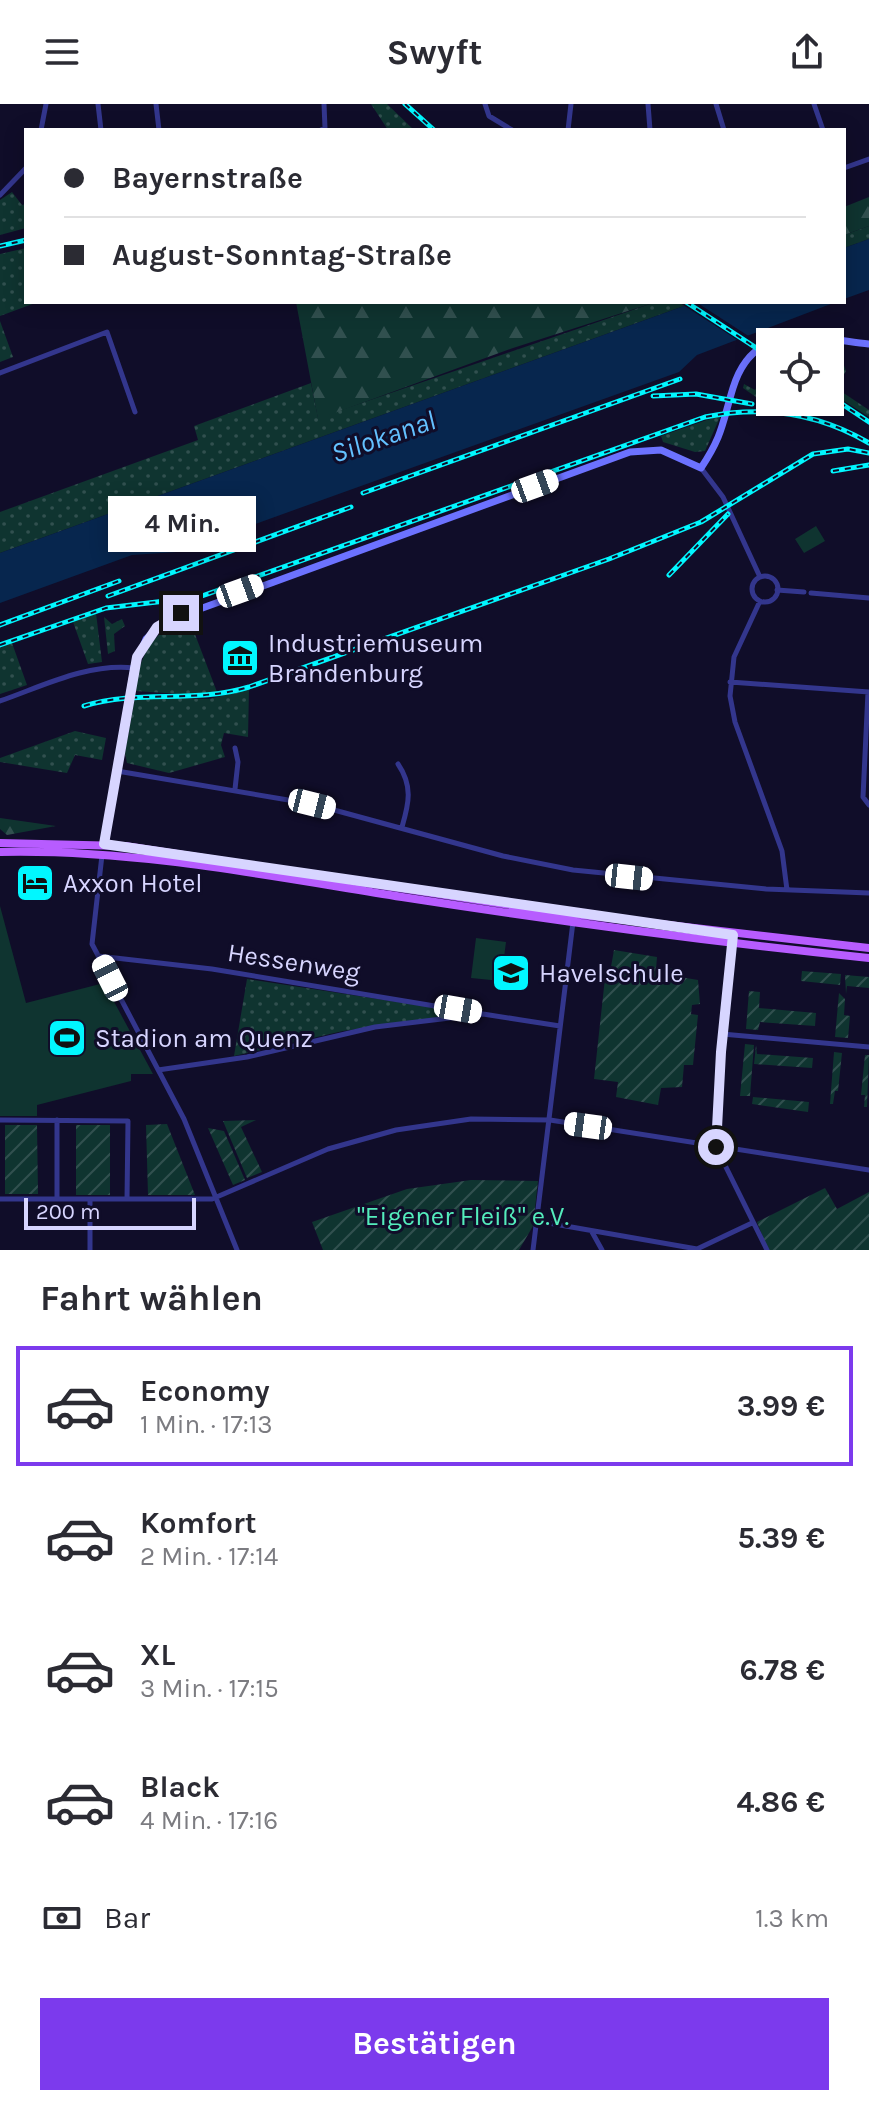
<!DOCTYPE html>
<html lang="de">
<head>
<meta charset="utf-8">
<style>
	:root { --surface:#fff; --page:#f7f7f7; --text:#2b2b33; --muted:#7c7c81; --line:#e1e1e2; --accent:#7c3aed }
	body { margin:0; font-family:Karla,sans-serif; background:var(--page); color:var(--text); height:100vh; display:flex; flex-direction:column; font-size:30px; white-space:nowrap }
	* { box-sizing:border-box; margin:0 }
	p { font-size:26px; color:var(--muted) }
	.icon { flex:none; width:44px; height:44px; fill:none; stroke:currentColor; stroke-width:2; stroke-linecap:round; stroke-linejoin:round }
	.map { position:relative; height:1146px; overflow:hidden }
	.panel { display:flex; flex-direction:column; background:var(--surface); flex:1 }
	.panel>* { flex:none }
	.guide { position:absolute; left:24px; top:24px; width:822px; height:176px; border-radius:0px; box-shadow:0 4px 20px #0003; display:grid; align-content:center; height:176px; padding:0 40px; background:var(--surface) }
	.controls { position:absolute; left:756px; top:224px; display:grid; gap:16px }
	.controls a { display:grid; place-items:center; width:88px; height:88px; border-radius:0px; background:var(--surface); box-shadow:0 4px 20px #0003; font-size:40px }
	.scale { position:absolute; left:24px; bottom:20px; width:172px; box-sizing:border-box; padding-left:8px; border:4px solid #d7d5ff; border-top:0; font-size:22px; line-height:28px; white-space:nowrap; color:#d7d5ff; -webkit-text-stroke:6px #100d29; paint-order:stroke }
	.end { position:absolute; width:36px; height:36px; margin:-18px; border:10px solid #d7d5ff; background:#111; box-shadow:0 0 0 4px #111 }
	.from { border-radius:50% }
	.bubble { position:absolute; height:56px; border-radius:0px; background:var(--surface); box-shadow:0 4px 20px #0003; font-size:26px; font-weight:700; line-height:56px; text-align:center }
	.car { position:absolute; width:24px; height:48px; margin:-24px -12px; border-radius:10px; box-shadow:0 0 6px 2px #0007; background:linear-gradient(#fff 24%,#345 0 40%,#fff 0 76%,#345 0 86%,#fff 0) }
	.guide b { display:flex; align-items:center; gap:28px; height:76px; font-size:30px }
	.guide b+b { border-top:2px solid var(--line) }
	.guide i { width:20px; height:20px; background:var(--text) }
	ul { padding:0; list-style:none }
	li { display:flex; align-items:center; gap:24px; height:120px; margin:0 16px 12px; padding:0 24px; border:4px solid transparent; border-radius:0px }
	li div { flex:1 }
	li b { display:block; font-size:30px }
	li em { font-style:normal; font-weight:700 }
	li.selected { border-color:var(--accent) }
	li>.icon { width:72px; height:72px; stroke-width:1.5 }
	h2 { padding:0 40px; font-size:36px; line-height:96px }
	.pay { display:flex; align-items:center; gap:20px; height:88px; padding:0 40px; font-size:30px }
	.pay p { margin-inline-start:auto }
	.primary-button { display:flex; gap:16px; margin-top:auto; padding:16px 40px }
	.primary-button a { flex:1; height:92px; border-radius:0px; background:var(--accent); color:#fff; font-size:32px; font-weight:700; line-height:92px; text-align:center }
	header { display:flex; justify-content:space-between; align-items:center; height:104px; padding:0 40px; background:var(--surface); font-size:36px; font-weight:700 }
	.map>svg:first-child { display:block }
</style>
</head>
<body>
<header><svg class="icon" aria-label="menu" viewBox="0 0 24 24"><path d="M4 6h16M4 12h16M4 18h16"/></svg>Swyft<svg class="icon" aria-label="share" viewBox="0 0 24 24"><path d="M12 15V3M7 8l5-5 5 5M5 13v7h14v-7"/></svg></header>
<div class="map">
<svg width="869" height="1146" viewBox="0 0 869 1146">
	<defs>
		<pattern id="grass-dots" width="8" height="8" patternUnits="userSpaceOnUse" patternTransform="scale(2)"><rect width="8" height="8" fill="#0f3430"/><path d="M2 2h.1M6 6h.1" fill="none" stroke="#31504f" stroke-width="1.8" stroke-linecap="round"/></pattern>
		<pattern id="forest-firs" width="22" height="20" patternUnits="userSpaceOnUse" patternTransform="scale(2)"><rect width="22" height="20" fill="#0f3430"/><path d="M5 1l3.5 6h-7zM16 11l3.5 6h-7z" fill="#31504f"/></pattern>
		<pattern id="garden-furrows" width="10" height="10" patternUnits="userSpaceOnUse" patternTransform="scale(2)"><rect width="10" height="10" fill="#0f3430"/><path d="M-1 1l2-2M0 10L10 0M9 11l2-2" fill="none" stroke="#31504f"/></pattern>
	</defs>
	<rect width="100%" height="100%" fill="#100d29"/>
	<path fill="url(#grass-dots)" d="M371,0H387L414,26H388Z
		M12,88L22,101L26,100V124L0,131V96Z
		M869,122V135L844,144V131Z
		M26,144V198H38L0,212V150Z
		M656,198H695L0,449V408L198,336L194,322L311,279L318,314Z
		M0,217L13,253L0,258Z
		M830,244L838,245L846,267L836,284L869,306V313L830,288Z
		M770,275V295L756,293L743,284L744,280L755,286L761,276Z
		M721,311L705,347L695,348L663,338L661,332Z
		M96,509L102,558L88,560L73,518Z
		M188,512L217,588L196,591L135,587C139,551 154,526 188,512Z
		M104,513L112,520L122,515L125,522L114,530L115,547L108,550Z
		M12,539L27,581L0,590V544Z
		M249,585L248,633L224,629L221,641L225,653L169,669L127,659L125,649L135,593L209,595Z
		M75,627L106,634L102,656L75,651L67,669L0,658V654Z
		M247,875L456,907L457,912L343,927L234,952Z"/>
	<path fill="url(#forest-firs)" d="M869,93V122L844,131V103Z
		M296,198H656L513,244L318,315Z
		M0,714L56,722L7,731L0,725Z"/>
	<path fill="url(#garden-furrows)" d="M614,846L657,853L656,865L673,864L674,872L698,876L700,900L692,901L691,910L698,911L693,961H684L682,983L661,984L658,1001L616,993L618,978L594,975L605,874H609Z
		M802,867L841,870L840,881L801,877Z
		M845,871L869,873V884L847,882L846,890Z
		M749,887L760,888L759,904L816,909L815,922L760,918L758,926L746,925Z
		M839,889L845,895L844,911L850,912L848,934L835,933Z
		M745,940L754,941L750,992H740Z
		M756,941L757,950L813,954L812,964L754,960Z
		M834,948L842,949L838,987H835L833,1000H830Z
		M865,951H869L867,1003H864L865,991H861Z
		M753,993L809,998L808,1008L752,1000Z
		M256,1016L241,1023L262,1068L247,1074L223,1017Z
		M167,1020L195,1091H148L146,1021Z
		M5,1021H37L38,1090H5Z
		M76,1021H110V1091H76Z
		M208,1024L224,1027L245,1076L233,1081Z
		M471,1076L538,1077L533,1122L519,1146H323L312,1118L407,1085Z
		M825,1084L837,1105L869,1088V1146H768L757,1118Z"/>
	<path fill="#0f3430" d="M816,422L825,437L804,449L795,435Z
		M0,802L26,899L104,879L153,970H131V977L37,1001V1012H0Z
		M476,834L506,838L501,877L471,874Z"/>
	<path fill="#07264e" d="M869,135V186L844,195V144Z
		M695,198H836L697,251L679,268L177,448L132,451L0,499V449Z"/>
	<path fill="#100d29" d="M696,198L750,233L739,237L680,199Z"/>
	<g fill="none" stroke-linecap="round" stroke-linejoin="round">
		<path stroke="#33368d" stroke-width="5" d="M98,0L101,26
			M156,0L159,26
			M485,0L489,12L512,26
			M648,0L650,26
			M716,0L724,26
			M814,0L823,26
			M41,26L46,0
			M321,26L325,24L324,0
			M568,26L571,0
			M844,64L869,55
			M0,91L26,64
			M0,269L107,228L135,308
			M701,364L723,393L760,473
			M752 485a13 13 0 1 1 26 0a13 13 0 1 1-26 0Z
			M777,486L804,488
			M811,489L869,494
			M760,497L734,553L730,592L735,618L782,747L787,786
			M730,578L869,588
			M868,588L863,693L869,701
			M0,597C43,582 87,559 134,564
			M235,644L238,658L235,685
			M398,660C413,682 409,699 402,723
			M117,667L312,700L503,752L573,766L766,785L869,789
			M102,751L92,840L184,1015L237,1146
			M733,836L721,948L716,1043L767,1146
			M98,852L212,865L483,910L375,923L247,953L158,966
			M483,910L560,922
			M722,930L869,943
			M0,1016L128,1017L127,1095
			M57,1016V1095
			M0,1095H212L328,1045L396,1026L471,1015L550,1016L869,1066
			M90,1095V1146
			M537,1117L697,1145L752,1119
			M592,1128L602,1146
			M533,1146L573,818"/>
		<path stroke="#6c72ff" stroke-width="7" d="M104,740L134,564L146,535L164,518L630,348L661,346L701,364C723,331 722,320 733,284C754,215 814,234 869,240"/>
		<path stroke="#b75cff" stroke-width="8" d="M0,739L125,742L556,808L869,844
			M0,748C135,745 269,772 402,793C557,817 712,838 869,854"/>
		<g stroke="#01f7ff" stroke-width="5">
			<path id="rail" d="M405,0L434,26
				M0,142L26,136
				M686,198L770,253
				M653,292L696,290L752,300
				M830,292L869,318
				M833,367L869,361
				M363,389L680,275
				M669,471L728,410
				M108,492L351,403
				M0,521L119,477
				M0,541L106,504L199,493L705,313C763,301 818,309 869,339
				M84,602C139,585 194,600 249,583L609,455L701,418L813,350L848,345L869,349"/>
		</g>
		<use href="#rail" stroke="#100d29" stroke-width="2" stroke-dasharray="6" stroke-linecap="butt"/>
	</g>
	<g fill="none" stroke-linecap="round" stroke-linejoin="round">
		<path stroke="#d7d5ff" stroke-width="10" d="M181,509L157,523L137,553L104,740L733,831L721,948L716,1043"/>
	</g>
	<defs>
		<g id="museum-square" transform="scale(2)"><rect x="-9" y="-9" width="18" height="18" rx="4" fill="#01f7ff" stroke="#100d29"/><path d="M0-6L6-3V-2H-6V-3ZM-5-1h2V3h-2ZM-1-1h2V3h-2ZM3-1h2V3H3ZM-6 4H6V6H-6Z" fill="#111"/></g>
		<g id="hotel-square" transform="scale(2)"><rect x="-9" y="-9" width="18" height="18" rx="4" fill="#01f7ff" stroke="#100d29"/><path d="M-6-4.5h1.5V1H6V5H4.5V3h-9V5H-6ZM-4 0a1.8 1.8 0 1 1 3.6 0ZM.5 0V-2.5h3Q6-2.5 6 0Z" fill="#111"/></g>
		<g id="school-square" transform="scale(2)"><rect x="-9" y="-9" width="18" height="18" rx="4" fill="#01f7ff" stroke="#100d29"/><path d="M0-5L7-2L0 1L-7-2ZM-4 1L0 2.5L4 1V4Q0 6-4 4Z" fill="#111"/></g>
		<g id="stadium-square" transform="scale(2)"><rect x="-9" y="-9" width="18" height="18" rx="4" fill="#01f7ff" stroke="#100d29"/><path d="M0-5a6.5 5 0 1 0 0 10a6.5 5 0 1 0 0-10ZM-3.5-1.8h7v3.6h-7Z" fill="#111"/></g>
	</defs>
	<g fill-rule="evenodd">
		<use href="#museum-square" x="240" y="554"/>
		<use href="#hotel-square" x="35" y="779"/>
		<use href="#school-square" x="511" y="869"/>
		<use href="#stadium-square" x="67" y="934"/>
	</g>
	<g text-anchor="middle" stroke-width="6" stroke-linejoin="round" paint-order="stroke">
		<g font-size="26" fill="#d7d5ff" stroke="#100d29" text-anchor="start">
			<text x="268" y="548">Industriemuseum<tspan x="268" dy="30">Brandenburg</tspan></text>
			<text x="63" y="788">Axxon Hotel</text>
			<text x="539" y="878">Havelschule</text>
			<text x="95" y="943">Stadion am Quenz</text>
		</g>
		<g font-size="26" fill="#d7d5ff" stroke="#100d29">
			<text transform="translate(294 858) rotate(9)" y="9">Hessenweg</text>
		</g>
		<g font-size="26" fill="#54ecbc" stroke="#100d29">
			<text x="463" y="1121">"Eigener Fleiß" e.V.</text>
		</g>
		<g font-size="28" font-style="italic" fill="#63c1ff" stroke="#100d29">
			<text transform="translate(383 332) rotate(-19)" y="10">Silokanal</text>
		</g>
	</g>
</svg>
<div class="controls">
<a><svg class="icon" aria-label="locate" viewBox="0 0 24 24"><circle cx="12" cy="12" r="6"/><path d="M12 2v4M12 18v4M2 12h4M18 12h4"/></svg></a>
</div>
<div class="scale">200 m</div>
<i class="end from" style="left:716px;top:1043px"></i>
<i class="end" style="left:181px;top:509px"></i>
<div class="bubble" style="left:108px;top:392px;width:148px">4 Min.</div>
<i class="car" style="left:535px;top:382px;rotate:70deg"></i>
<i class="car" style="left:240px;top:487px;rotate:70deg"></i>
<i class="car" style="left:312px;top:700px;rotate:104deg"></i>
<i class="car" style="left:629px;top:773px;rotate:96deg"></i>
<i class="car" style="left:110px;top:874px;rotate:333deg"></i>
<i class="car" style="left:458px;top:905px;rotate:100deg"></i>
<i class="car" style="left:588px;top:1022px;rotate:278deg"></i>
<div class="guide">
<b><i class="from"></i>Bayernstraße</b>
<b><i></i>August-Sonntag-Straße</b>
</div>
</div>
<section class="panel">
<h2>Fahrt wählen</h2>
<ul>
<li class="selected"><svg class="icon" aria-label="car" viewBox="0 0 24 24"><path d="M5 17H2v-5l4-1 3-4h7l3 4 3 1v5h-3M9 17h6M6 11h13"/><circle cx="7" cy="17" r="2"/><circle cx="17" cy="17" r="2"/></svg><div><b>Economy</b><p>1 Min. · 17:13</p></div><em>3.99 €</em></li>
<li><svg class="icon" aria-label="car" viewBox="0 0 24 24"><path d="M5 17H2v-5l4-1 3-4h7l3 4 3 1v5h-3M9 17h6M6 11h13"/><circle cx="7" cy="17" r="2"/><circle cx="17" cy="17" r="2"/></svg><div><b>Komfort</b><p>2 Min. · 17:14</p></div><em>5.39 €</em></li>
<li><svg class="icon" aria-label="car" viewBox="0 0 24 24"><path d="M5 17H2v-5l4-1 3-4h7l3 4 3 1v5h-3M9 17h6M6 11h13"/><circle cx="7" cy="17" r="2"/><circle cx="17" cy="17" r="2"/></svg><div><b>XL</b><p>3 Min. · 17:15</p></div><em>6.78 €</em></li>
<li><svg class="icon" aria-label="car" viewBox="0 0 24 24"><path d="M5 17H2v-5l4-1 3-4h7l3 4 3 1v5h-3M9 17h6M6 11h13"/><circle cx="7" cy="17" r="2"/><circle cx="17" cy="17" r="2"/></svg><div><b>Black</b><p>4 Min. · 17:16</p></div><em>4.86 €</em></li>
</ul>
<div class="pay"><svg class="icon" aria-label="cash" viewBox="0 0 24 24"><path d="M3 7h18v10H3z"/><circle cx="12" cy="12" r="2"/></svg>Bar<p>1.3 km</p></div>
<div class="primary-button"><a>Bestätigen</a></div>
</section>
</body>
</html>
